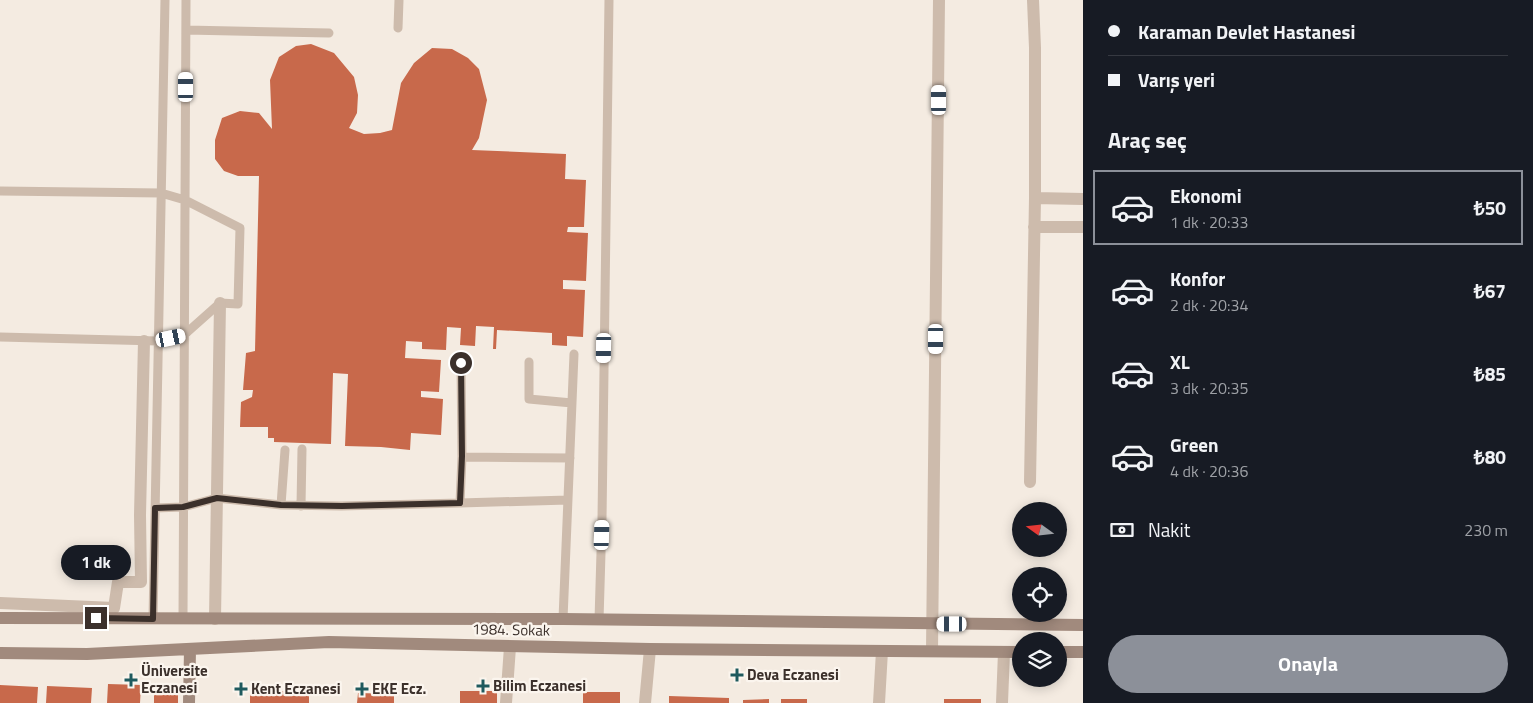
<!DOCTYPE html>
<html lang="tr">
<head>
<meta charset="utf-8">
<style>
	:root { --surface:#171b24; --page:#20242c; --text:#f1f3f6; --muted:#9ea1a6; --line:#363941; --accent:#8c9099 }
	body { margin:0; font-family:"Titillium Web",sans-serif; background:var(--page); color:var(--text); height:100vh; display:flex; flex-direction:column; font-size:19px; white-space:nowrap }
	* { box-sizing:border-box; margin:0 }
	p { font-size:16px; color:var(--muted) }
	.icon { flex:none; width:28px; height:28px; fill:none; stroke:currentColor; stroke-width:2; stroke-linecap:round; stroke-linejoin:round }
	.map { position:relative; flex:1; overflow:hidden }
	.sheet { display:flex; flex-direction:column; background:var(--surface); width:450px }
	.sheet>* { flex:none }
	.top-card { display:grid; align-content:center; height:110px; padding:0 25px; background:var(--surface) }
	.needle { width:32px; rotate:285deg }
	.controls { position:absolute; left:1012px; top:502px; display:grid; gap:10px }
	.controls a { display:grid; place-items:center; width:55px; height:55px; border-radius:50%; background:var(--surface); box-shadow:0 2px 12px #0003; font-size:25px }
	.end { position:absolute; width:22px; height:22px; margin:-11px; border:6px solid #3b302b; background:#fff; box-shadow:0 0 0 2px #fff }
	.from { border-radius:50% }
	.bubble { position:absolute; height:35px; border-radius:18px; background:var(--surface); box-shadow:0 2px 12px #0003; font-size:16px; font-weight:700; line-height:35px; text-align:center }
	.car { position:absolute; width:15px; height:30px; margin:-15px -8px; border-radius:6px; box-shadow:0 0 4px 1px #0007; background:linear-gradient(#fff 24%,#345 0 40%,#fff 0 76%,#345 0 86%,#fff 0) }
	.top-card b { display:flex; align-items:center; gap:18px; height:48px; font-size:19px }
	.top-card b+b { border-top:1px solid var(--line) }
	.top-card i { width:12px; height:12px; background:var(--text) }
	ul { padding:0; list-style:none }
	li { display:flex; align-items:center; gap:15px; height:75px; margin:0 10px 8px; padding:0 15px; border:2px solid transparent; border-radius:0px }
	li div { flex:1 }
	li b { display:block; font-size:19px }
	li em { font-style:normal; font-weight:700 }
	li.selected { border-color:var(--accent) }
	li>.icon { width:45px; height:45px; stroke-width:1.5 }
	h2 { padding:0 25px; font-size:22px; line-height:60px }
	.pay { display:flex; align-items:center; gap:12px; height:55px; padding:0 25px; font-size:19px }
	.pay p { margin-inline-start:auto }
	.button { display:flex; gap:10px; margin-top:auto; padding:10px 25px }
	.button a { flex:1; height:58px; border-radius:30px; background:var(--accent); color:#fff; font-size:20px; font-weight:700; line-height:58px; text-align:center }
	main { display:flex; flex:1; min-height:0 }
	.map>svg:first-child { display:block }
</style>
</head>
<body>
<main>
<div class="map">
<svg width="1083" height="703" viewBox="0 0 1083 703">
	<rect width="100%" height="100%" fill="#f4ebe1"/>
	<path fill="#c8694b" d="M311,44L334,53L354,77L358,95L357,113L349,128L364,134L380,133L392,130L401,83L414,63L432,48L452,49L468,58L479,69L487,100L479,138L472,150L566,154L565,179L586,180L584,227H568L567,232L588,233L586,281L563,280V289L585,290L583,337L567,336V346L552,345V333L497,330L496,349H493L494,327L476,326L475,346L460,345L461,328L447,327L446,350L422,349V342L406,341L405,358L441,360L439,392L421,391V397L443,399L441,435L411,433L410,450L381,447L345,446L348,374L333,373L331,444L274,442V438H268V427H240L241,402L252,397L253,390H243L246,353L255,351L259,176H238L224,171L215,159V140L222,118L240,111L259,113L272,129L270,80L279,57L296,46Z
		M108,684L141,685L140,703H107Z
		M0,685L38,687L37,703H0Z
		M47,686L92,688L91,703H46Z
		M154,691H178V703H154Z
		M250,691H309V703H250Z
		M460,691H497V703H460Z
		M583,692H620V703H583Z
		M358,693L394,694V703H357Z
		M669,696L729,698V703H669Z
		M769,699V703H743V700Z
		M781,699H807V703H781Z
		M944,699H981V703H944Z"/>
	<g fill="none" stroke-linecap="round" stroke-linejoin="round">
		<path stroke="#cdbbac" stroke-width="9" d="M398,28L399,0
			M186,30L329,33
			M0,191L161,193L185,200L240,228L238,304L220,303L184,335L158,341L0,337
			M529,362V399L572,403
			M461,363L462,457
			M568,500L460,503L462,457L570,458
			M281,505L285,450
			M301,506L302,449
			M155,508L183,507L217,498L281,505L341,506L460,503
			M183,618L186,0
			M153,619L165,0
			M563,619L574,354
			M599,620L602,519L609,0"/>
		<path stroke="#cdbbac" stroke-width="12" d="M1035,198L1083,199
			M1034,227H1083
			M1030,482L1035,198V48L1033,0
			M0,603L114,608L118,582H141L140,515L144,341
			M215,619L220,303
			M932,651L939,0
			M506,703L510,647
			M645,703L650,649
			M879,703L882,651
			M1002,703L1004,652"/>
		<path stroke="#a18a7d" stroke-width="12" d="M0,618L563,619L1083,625
			M1059,652H1083
			M0,653L87,654L329,642L650,649L1021,652
			M189,703L190,650"/>
	</g>
	<g fill="none" stroke-linecap="round" stroke-linejoin="round">
		<path stroke="#3b302b" stroke-width="6" d="M96,618L153,619L155,508L183,507L217,498L281,505L342,506L460,503L462,456L461,363"/>
	</g>
	<g fill="#1f5a5e" stroke="#fbf5ee" stroke-width="2">
		<path d="M734.5 667.5h5v5h5v5h-5v5h-5v-5h-5v-5h5z"/>
		<path d="M128.5 672.5h5v5h5v5h-5v5h-5v-5h-5v-5h5z"/>
		<path d="M480.5 678.5h5v5h5v5h-5v5h-5v-5h-5v-5h5z"/>
		<path d="M238.5 681.5h5v5h5v5h-5v5h-5v-5h-5v-5h5z"/>
		<path d="M359.5 681.5h5v5h5v5h-5v5h-5v-5h-5v-5h5z"/>
	</g>
	<g text-anchor="middle" stroke-width="4.5" stroke-linejoin="round" paint-order="stroke">
		<g font-size="15" fill="#3b302b" stroke="#fbf5ee">
			<text transform="translate(511 630) rotate(1)" y="5">1984. Sokak</text>
		</g>
		<g font-size="15" font-weight="bold" fill="#3b302b" stroke="#fbf5ee" text-anchor="start">
			<text x="141" y="676">Üniversite<tspan x="141" dy="17">Eczanesi</tspan></text>
			<text x="747" y="680">Deva Eczanesi</text>
			<text x="493" y="691">Bilim Eczanesi</text>
			<text x="251" y="694">Kent Eczanesi</text>
			<text x="372" y="694">EKE Ecz.</text>
		</g>
	</g>
</svg>
<div class="controls">
<a><svg class="needle" viewBox="-14 -14 28 28"><path d="M0-13l5 13h-10z" fill="#e53935"/><path d="M0 13l5-13h-10z" fill="#9ea1a6"/></svg></a>
<a><svg class="icon" aria-label="locate" viewBox="0 0 24 24"><circle cx="12" cy="12" r="6"/><path d="M12 2v4M12 18v4M2 12h4M18 12h4"/></svg></a>
<a><svg class="icon" aria-label="layers" viewBox="0 0 24 24"><path d="M12 4l9 5-9 5-9-5zM3 14l9 5 9-5"/></svg></a>
</div>
<i class="end from" style="left:461px;top:363px"></i>
<i class="end" style="left:96px;top:618px"></i>
<div class="bubble" style="left:61px;top:545px;width:70px">1 dk</div>
<i class="car" style="left:186px;top:87px;rotate:0deg"></i>
<i class="car" style="left:939px;top:100px;rotate:0deg"></i>
<i class="car" style="left:171px;top:338px;rotate:78deg"></i>
<i class="car" style="left:936px;top:339px;rotate:180deg"></i>
<i class="car" style="left:604px;top:348px;rotate:181deg"></i>
<i class="car" style="left:602px;top:535px;rotate:2deg"></i>
<i class="car" style="left:952px;top:624px;rotate:270deg"></i>
</div>
<section class="sheet">
<div class="top-card">
<b><i class="from"></i>Karaman Devlet Hastanesi</b>
<b><i></i>Varış yeri</b>
</div>
<h2>Araç seç</h2>
<ul>
<li class="selected"><svg class="icon" aria-label="car" viewBox="0 0 24 24"><path d="M5 17H2v-5l4-1 3-4h7l3 4 3 1v5h-3M9 17h6M6 11h13"/><circle cx="7" cy="17" r="2"/><circle cx="17" cy="17" r="2"/></svg><div><b>Ekonomi</b><p>1 dk · 20:33</p></div><em>₺50</em></li>
<li><svg class="icon" aria-label="car" viewBox="0 0 24 24"><path d="M5 17H2v-5l4-1 3-4h7l3 4 3 1v5h-3M9 17h6M6 11h13"/><circle cx="7" cy="17" r="2"/><circle cx="17" cy="17" r="2"/></svg><div><b>Konfor</b><p>2 dk · 20:34</p></div><em>₺67</em></li>
<li><svg class="icon" aria-label="car" viewBox="0 0 24 24"><path d="M5 17H2v-5l4-1 3-4h7l3 4 3 1v5h-3M9 17h6M6 11h13"/><circle cx="7" cy="17" r="2"/><circle cx="17" cy="17" r="2"/></svg><div><b>XL</b><p>3 dk · 20:35</p></div><em>₺85</em></li>
<li><svg class="icon" aria-label="car" viewBox="0 0 24 24"><path d="M5 17H2v-5l4-1 3-4h7l3 4 3 1v5h-3M9 17h6M6 11h13"/><circle cx="7" cy="17" r="2"/><circle cx="17" cy="17" r="2"/></svg><div><b>Green</b><p>4 dk · 20:36</p></div><em>₺80</em></li>
</ul>
<div class="pay"><svg class="icon" aria-label="cash" viewBox="0 0 24 24"><path d="M3 7h18v10H3z"/><circle cx="12" cy="12" r="2"/></svg>Nakit<p>230 m</p></div>
<div class="button"><a>Onayla</a></div>
</section>
</main>
</body>
</html>
